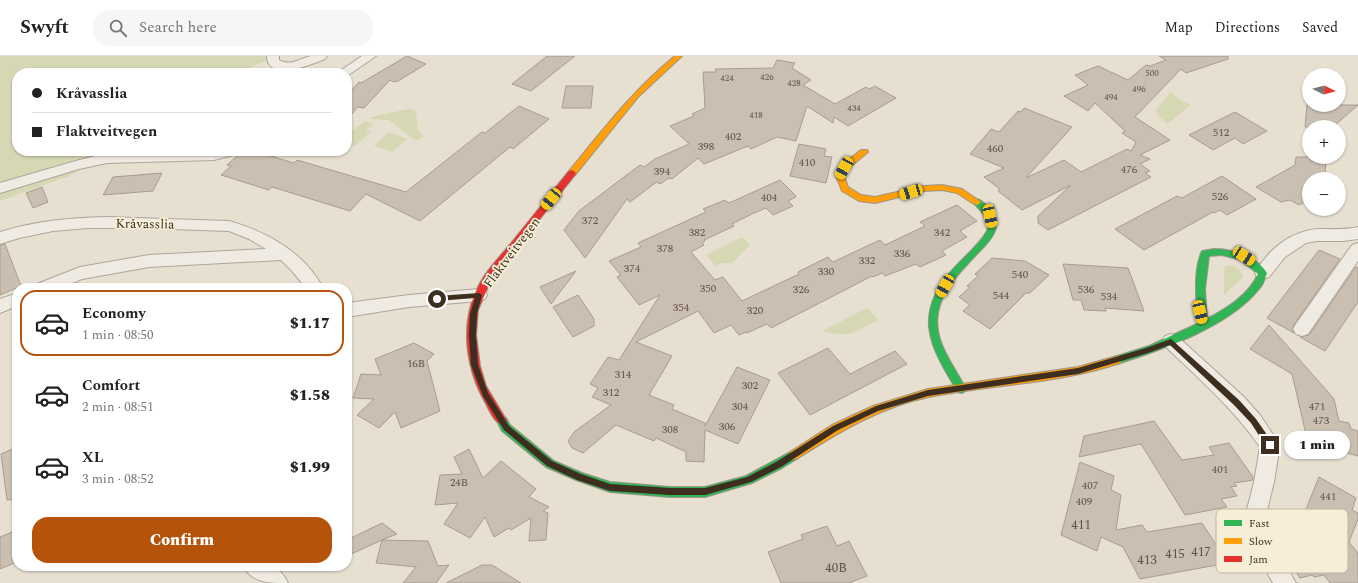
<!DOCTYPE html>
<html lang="en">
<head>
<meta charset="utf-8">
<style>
	:root { --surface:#fff; --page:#f6f6f6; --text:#222; --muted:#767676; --line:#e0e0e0; --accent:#b45309 }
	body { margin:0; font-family:Spectral,serif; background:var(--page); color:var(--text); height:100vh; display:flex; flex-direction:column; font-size:15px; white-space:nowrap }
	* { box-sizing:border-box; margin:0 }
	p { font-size:13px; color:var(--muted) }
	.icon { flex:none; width:22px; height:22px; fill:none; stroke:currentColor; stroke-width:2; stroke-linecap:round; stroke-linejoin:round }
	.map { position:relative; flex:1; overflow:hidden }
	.details { position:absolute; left:12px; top:227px; width:340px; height:288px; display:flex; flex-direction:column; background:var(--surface); border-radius:16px; box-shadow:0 1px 3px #0004 }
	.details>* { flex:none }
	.guide { position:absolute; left:12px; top:12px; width:340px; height:88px; border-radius:16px; box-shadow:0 1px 3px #0004; display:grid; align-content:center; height:88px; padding:0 20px; background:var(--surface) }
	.needle { width:26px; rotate:96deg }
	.tools { position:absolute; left:1302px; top:12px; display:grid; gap:8px }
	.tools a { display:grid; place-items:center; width:44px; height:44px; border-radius:50%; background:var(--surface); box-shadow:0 1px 3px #0004; font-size:20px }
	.end { position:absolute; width:18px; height:18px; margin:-9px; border:5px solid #3d2e20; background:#fff; box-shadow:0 0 0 2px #fff }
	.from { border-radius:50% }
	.bubble { position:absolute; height:28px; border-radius:14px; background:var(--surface); box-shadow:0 1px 3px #0004; font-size:13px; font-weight:800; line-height:28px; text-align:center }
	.car { position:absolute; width:12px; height:24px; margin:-12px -6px; border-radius:5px; box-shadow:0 0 3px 1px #0007; background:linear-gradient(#f5c518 24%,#345 0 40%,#f5c518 0 76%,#345 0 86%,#f5c518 0) }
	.guide b { display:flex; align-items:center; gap:14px; height:38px; font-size:15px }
	.guide b+b { border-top:1px solid var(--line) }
	.guide i { width:10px; height:10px; background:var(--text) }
	ul { padding:7px 0 0; list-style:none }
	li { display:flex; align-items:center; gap:12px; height:66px; margin:0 8px 6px; padding:0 12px; border:2px solid transparent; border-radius:16px }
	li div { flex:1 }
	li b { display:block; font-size:15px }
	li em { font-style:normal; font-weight:800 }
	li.selected { border-color:var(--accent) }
	li>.icon { width:36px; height:36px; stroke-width:1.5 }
	.primary-button { display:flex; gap:8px; margin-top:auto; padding:8px 20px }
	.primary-button a { flex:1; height:46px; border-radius:16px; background:var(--accent); color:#fff; font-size:16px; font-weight:800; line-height:46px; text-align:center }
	header { display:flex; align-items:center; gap:24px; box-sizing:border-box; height:56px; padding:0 20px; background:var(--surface); border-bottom:1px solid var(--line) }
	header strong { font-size:19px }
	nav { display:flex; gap:22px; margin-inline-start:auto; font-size:14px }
	.search { width:280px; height:36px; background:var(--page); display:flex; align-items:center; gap:10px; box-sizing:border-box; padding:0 14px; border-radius:16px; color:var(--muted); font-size:15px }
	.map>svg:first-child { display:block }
</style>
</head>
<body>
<header>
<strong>Swyft</strong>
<div class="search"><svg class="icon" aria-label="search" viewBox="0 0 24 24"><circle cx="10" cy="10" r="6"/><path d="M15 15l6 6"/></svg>Search here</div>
<nav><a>Map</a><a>Directions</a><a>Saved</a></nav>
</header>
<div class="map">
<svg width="1358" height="527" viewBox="0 0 1358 527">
	<rect width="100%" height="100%" fill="#e7e0d1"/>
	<path fill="#d6d7b3" d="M0,0H276L239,17H17V95H110L68,121L63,122L0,145Z
		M1171,36L1180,44L1190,49L1168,68L1158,60L1156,54Z
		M408,53L415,54L416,56L418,73L423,80L418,84L413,83L389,64L371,63V61Z
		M365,65L374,68L366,74L371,76L355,90L347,87V79Z
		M389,76L407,83L392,96L374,90Z
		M742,181L750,189L732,207H721L716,210L706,199Z
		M1226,210C1234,208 1241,213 1243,221L1224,239V212Z
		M867,252L878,264C853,277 851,282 822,275Z"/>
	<path fill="#cbbfb2" stroke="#a89c90" d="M407,0L426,8L398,25L394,26L390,24L364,52L358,51L347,63V39L359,26L361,27Z
		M547,0H575L531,35L512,28Z
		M1159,0H1228V3L1186,17L1181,13L1135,61L1170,84L1140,99L1150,103L1140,108L1150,115L1145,117L1151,121L1048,174L1038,167V160L1071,129L1022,154L998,135L1000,133L984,121L1004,112L970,98L991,73L999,76L1018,55L1021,56L1024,52L1072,71L1026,122L1064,104L1081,116L1127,93L1131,95L1136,86L1122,77L1125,75L1095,47L1088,55L1064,40L1088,29L1075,19L1098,10L1128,24L1146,9L1150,10L1166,4Z
		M777,4L795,7L792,12L811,24L803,29L835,48L866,31L869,33L875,30L896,42L848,70L834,61L833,67L807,50L796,85L777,81L751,93L748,90L704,108L698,102L672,123L669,122L660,128L657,126L654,128L630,146L627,143L585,202L564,174L579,155L640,109L644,111L655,103L689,88L670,70L694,60L692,58L705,52L703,16H716L715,13L773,12Z
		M566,30H593L591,52H562Z
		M1307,49H1358L1333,71H1305Z
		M519,50L549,63L513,93L510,91L420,165L366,138L350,155L272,131L269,134L221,119L231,110L227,109L243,95H254L294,107L297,104L406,136L482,76L485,77Z
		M1235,56L1267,75L1243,88L1235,82L1213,94L1189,79Z
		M799,88L826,93L824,100L832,101L826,127L790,120Z
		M1296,101H1326L1325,119L1319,123H1309V144L1299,149L1290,144L1281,146L1256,131L1295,109Z
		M162,117L153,135L103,139L113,121Z
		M1222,120L1256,143L1227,159L1220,154L1214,157L1213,156L1144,194L1115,173L1177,140L1182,142Z
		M780,124L796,140V141L788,145L793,150L773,159L766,152L752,158L732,168L734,170L704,184L705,185L702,187L704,189L691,196L715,224L723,221L742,245L799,218L798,216L828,201L833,206L880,184L885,189L925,170L920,166L957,149L977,165L960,175L967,181L942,195L946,199L920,211L916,208L885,220L882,217L873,221L872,220L771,272L767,268L747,277L746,276L739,279L731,269L714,277L698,255L636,286L672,300L649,339L674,349L672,353L705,367V370L737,311L770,324L738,388L705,374L704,406L686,405V396L656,382L654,385L616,369L583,397L572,392L568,385L574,376L611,349L592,341L598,332L590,328L608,301L619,304L660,239L639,249L617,221L621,219L609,205L641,191L638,187L706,156L703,153L725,144L729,147Z
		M42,131L48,146L33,152L26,137Z
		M5,188L21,230L0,239V189Z
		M1319,194L1340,203L1295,267L1292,272L1294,277L1267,262Z
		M992,202L1025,205L1049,219L1030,237H1026L990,273L963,255L970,249L959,241L970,231L967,230L978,220L975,218Z
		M1063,208L1128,212L1144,255L1105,252L1106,255L1084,254L1081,244H1073Z
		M1356,211L1358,212V246L1325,295L1300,281L1309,279Z
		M576,215L551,248L540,231Z
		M578,239L594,263V270L573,281L553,251Z
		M1269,269L1334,343L1339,365L1349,367L1351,373L1358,375V400L1308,387L1292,318L1250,293Z
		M414,287L434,298L427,305L440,355L401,372L395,356L379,372L357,359L374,343L353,342L361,318L381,319L375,303Z
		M828,292L850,318L895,295L907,308L810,359L778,317Z
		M1154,365L1182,404L1214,399L1209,391L1229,387L1253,421V424L1234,427L1237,430L1231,431L1237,440L1221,443L1227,451L1185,459L1141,388L1079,401L1084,380Z
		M17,391V443L7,444L1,398Z
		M469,393L483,422L501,405L536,433L529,441L549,451L543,455L548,457L546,484L529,485L531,462L511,474L509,472L494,481L485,461L470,482L444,468L458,447L435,449L440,419L462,418L454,401Z
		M1080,406L1114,420L1111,434L1121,439L1116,474L1142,469L1147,476L1202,467L1228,507L1140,523L1123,491L1101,481L1097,495L1061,479Z
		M1319,421L1356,442L1352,454L1358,457V463L1349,486L1358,497V527H1330L1324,519L1314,521L1312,519L1300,522L1288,505L1310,500L1303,490L1336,483L1302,463Z
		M382,467L397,478L382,484L428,485L438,510L449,509L436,527H403L416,511L376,507L382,484L347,500V484Z
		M827,470L837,490L849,485L867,520L849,527H781L768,496L803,483L801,479Z
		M17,474V506L0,513V481Z
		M482,509H492L521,527H446Z"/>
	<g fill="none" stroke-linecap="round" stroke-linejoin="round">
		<g stroke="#ada599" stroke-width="2">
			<path id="street" d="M267,0H279V4C291,11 300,2 311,0C316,0 322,0 327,0L325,3C313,8 267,27 267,0Z
				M362,0H376L347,20V17H337Z
				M194,95H239L237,98L214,104L107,107L79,113L0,137V127L72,106L107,97Z
				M106,161L229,165C267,176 304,196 323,232H306L292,215L281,204L149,211L82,223L60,232H35L37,228L80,211L149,199L266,193L249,183L229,175L142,172H88L53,175L19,182L0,188V176C35,165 69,162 106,161Z
				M1358,171V183L1343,185H1317L1306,187L1285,201L1269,221L1263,223L1257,221L1255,217C1268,194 1290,175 1318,173C1332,173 1345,174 1358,171Z
				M1358,187V205L1308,278L1302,280L1296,278L1293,273L1296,268L1352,189Z
				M479,233L485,235L487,239L485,243L479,245L409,251L347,261V247L409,239Z
				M17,237V250L0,257V243Z
				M1171,278L1177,280L1244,341L1260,359L1280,389L1274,426L1263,471L1296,527H1273L1242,473L1254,426L1260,391C1233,352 1198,322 1165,290L1162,285L1165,280Z
				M243,510C262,510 279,506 288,527C269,527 252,527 243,510Z"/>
		</g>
		<g stroke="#9c958a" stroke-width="2">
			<path id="fast" d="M977,143C987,146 999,165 995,175C991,185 983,192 976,199C960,216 942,234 938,257C933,286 954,309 966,333L964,336L961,337L958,336C929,289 912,258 954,212C965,200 979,189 987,175C991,162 980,155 973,146Z
				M1214,193C1233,193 1256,200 1267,217C1265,222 1263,229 1259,233C1229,271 1161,294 1117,308L1114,307L1112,304L1114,301L1149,290L1199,267C1196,247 1193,214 1202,195ZM1222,199L1241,204L1258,218C1249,239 1227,252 1207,263L1205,233L1209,200Z
				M502,361L506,362L510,369L554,405L582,417L610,426L670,431H705L746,420L794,394L798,396L799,399L798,402L782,412L752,427L705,441H670L610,436L576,424L546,411L502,375L497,365L498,362Z"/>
		</g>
		<g stroke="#9c958a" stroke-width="2">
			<path id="slow" d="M675,0H682L638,41L575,119H569V115C602,75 634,33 675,0Z
				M861,94H867L868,96L850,111L844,120L848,131L861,139L875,141L924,130L942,129L962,133L981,146L977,149L974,148L957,137L942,134L924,135L875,147L859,145L842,135L836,120L844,107Z
				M1117,300L1120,301L1122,304L1120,307C1059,328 993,328 929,341C880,351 839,376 798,402L794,404L790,402L789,399L790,396L832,369L873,350L928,333L1078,311Z"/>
		</g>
		<g stroke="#9c958a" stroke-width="2">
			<path id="jam" d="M572,114L576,117L575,119L491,224L478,254L476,279L480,310L486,330L507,365L506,368C496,372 489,353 485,346C463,307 459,257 485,219C494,206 506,194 516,181C534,159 551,137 569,115Z"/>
		</g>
		<use href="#street" fill="#efebe3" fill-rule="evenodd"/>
		<use href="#fast" fill="#30b455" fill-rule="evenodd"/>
		<use href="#slow" fill="#ff9f0a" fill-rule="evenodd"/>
		<use href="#jam" fill="#e5322d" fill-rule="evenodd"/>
	</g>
	<path fill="#3d2e20" d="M479,237L482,239L477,258L476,279L478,309L488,337L509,370L552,405L581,418L610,428L670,432H705L747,421L776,406L833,370L876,350L928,334L1078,312L1146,292L1171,283L1239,344L1256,363L1274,389L1270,392H1267L1251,367L1234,349L1170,289L1148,297L1078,318L928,340L878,355L838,374L781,411L751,426L705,439H670L610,435L577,424L547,410L504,374L483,340L471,309L469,279L470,258L475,242L437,245L434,243L437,240Z"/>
	<g text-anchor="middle" stroke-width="3.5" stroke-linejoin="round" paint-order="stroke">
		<g font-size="9" fill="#605244">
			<text x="1152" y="20">500</text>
			<text x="767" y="24">426</text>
			<text x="727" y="25">424</text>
			<text x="794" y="30">428</text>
			<text x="1139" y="36">496</text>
			<text x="1111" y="44">494</text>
			<text x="854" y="55">434</text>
			<text x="756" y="62">418</text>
		</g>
		<g font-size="11" fill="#605244">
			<text x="1221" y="80">512</text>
			<text x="733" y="84">402</text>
			<text x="706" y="94">398</text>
			<text x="995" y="96">460</text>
			<text x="807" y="110">410</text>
			<text x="1129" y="117">476</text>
			<text x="662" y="119">394</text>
			<text x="1220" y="144">526</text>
			<text x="769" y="145">404</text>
			<text x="590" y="168">372</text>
			<text x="697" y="180">382</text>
			<text x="942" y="180">342</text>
			<text x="665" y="196">378</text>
			<text x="902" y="201">336</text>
			<text x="867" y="208">332</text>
			<text x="632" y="216">374</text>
			<text x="826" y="219">330</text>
			<text x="1020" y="222">540</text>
			<text x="708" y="236">350</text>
			<text x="801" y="237">326</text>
			<text x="1086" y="237">536</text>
			<text x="1001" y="243">544</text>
			<text x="1109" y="244">534</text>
			<text x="681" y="255">354</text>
			<text x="755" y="258">320</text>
			<text x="416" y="311">16B</text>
			<text x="623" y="322">314</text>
			<text x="750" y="333">302</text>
			<text x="611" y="340">312</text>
			<text x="740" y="354">304</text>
			<text x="1317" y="354">471</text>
			<text x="1321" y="368">473</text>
			<text x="727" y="374">306</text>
			<text x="670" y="377">308</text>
			<text x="1220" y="417">401</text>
			<text x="459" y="430">24B</text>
			<text x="1090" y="433">407</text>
			<text x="1328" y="444">441</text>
			<text x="1084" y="449">409</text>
		</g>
		<g font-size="13" fill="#3d2e20" stroke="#f7eed8">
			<text transform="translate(145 167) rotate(1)" y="5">Kråvasslia</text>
			<text transform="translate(511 196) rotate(-53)" y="5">Flaktveitvegen</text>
		</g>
		<g font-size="13" fill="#605244">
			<text x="1081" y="473">411</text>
			<text x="1201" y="500">417</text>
			<text x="1175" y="502">415</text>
			<text x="1147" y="508">413</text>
			<text x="836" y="516">40B</text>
		</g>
	</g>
	<rect x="1216" y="453" width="132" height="64" rx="6" fill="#f7eed8" stroke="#bfb4a1" stroke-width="1"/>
	<rect x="1224" y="464" width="18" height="6" fill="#30b455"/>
	<rect x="1224" y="482" width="18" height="6" fill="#ff9f0a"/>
	<rect x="1224" y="500" width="18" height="6" fill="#e5322d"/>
	<g font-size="11" fill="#3d2e20">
		<text x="1249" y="471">Fast</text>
		<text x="1249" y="489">Slow</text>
		<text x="1249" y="507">Jam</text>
	</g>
</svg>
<div class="tools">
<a><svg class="needle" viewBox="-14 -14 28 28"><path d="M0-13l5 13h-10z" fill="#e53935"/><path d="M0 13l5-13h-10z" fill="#767676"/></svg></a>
<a>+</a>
<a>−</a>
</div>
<i class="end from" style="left:437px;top:243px"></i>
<i class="end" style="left:1270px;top:389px"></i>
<div class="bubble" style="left:1284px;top:375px;width:66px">1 min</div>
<i class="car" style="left:844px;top:112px;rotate:209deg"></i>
<i class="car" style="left:911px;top:136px;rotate:253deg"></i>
<i class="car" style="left:551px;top:143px;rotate:219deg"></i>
<i class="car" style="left:990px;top:160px;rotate:168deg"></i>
<i class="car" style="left:1244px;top:200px;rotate:123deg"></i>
<i class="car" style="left:945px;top:230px;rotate:210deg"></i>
<i class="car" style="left:1200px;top:256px;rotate:167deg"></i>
<div class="guide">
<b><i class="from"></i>Kråvasslia</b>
<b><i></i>Flaktveitvegen</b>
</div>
<section class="details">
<ul>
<li class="selected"><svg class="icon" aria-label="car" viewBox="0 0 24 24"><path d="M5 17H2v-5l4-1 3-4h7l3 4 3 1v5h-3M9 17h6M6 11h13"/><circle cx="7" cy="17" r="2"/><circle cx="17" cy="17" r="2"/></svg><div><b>Economy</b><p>1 min · 08:50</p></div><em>$1.17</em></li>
<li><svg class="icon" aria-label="car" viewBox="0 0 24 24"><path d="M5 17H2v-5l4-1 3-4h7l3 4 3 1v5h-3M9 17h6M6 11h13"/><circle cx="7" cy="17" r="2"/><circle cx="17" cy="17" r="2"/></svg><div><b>Comfort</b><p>2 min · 08:51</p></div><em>$1.58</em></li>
<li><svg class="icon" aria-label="car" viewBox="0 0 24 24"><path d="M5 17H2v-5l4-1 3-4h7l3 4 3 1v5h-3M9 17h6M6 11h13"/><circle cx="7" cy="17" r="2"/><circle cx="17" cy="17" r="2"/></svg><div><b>XL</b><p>3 min · 08:52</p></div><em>$1.99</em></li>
</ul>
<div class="primary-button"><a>Confirm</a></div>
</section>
</div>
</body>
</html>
